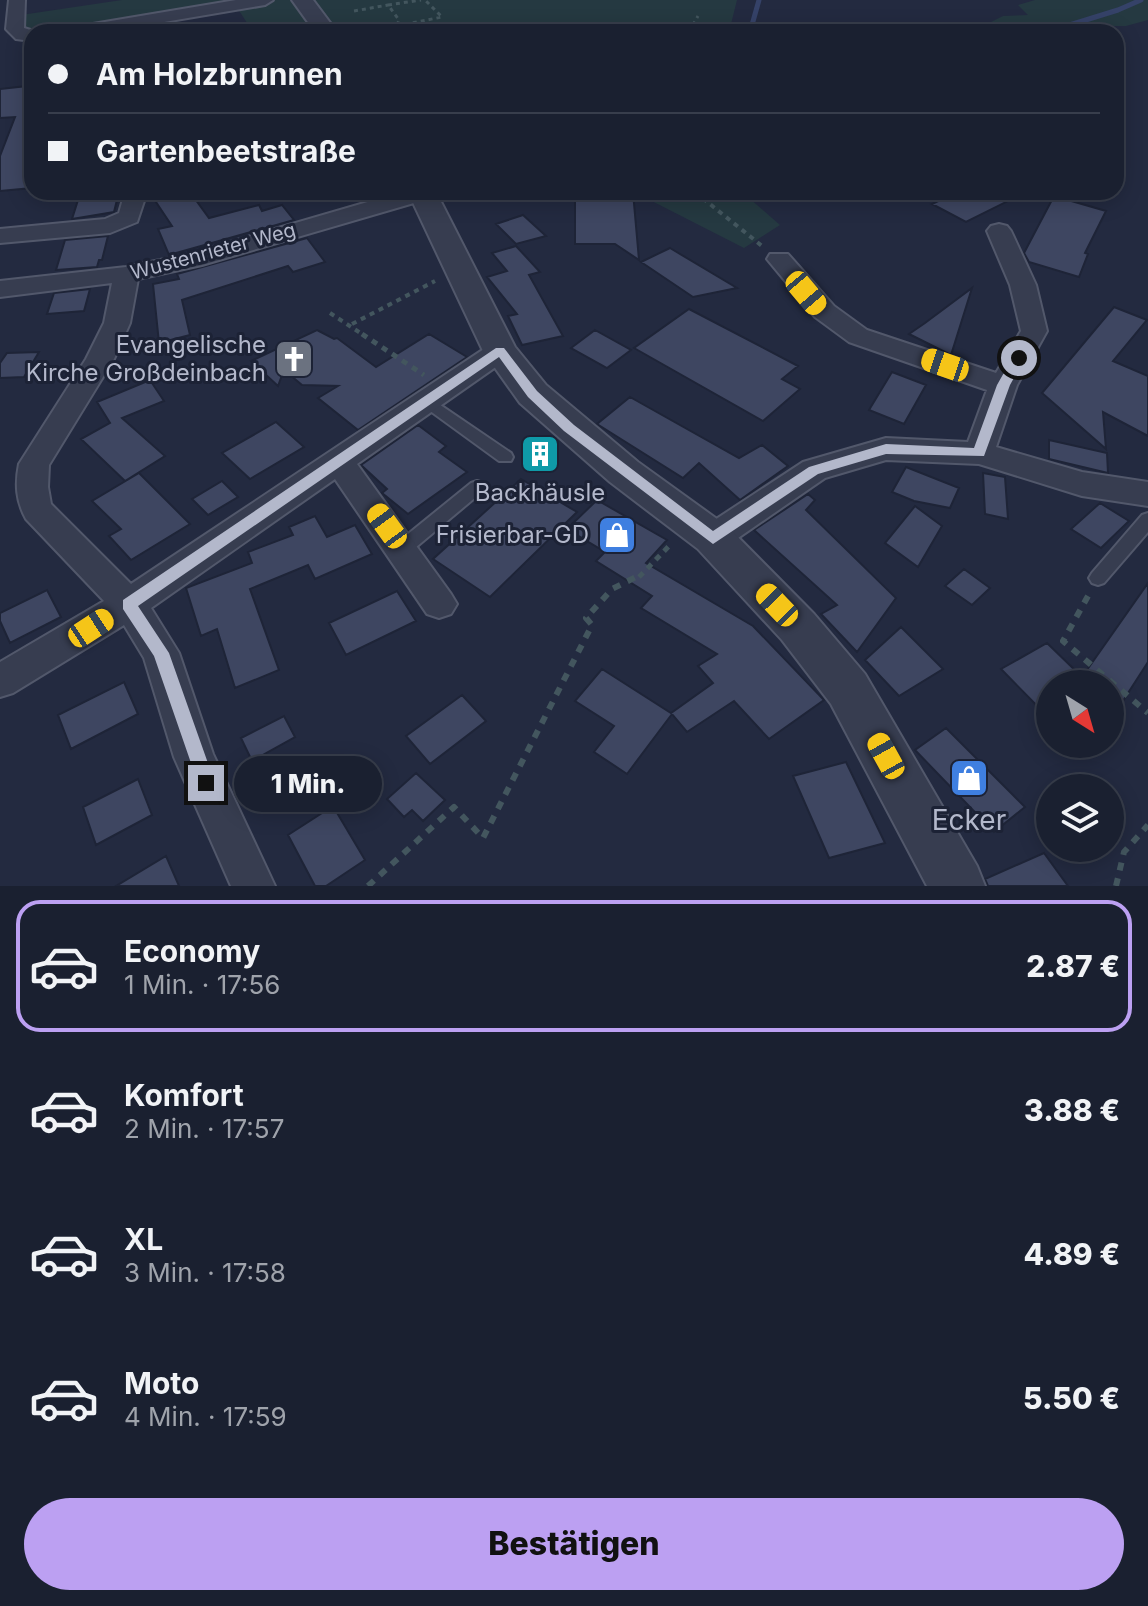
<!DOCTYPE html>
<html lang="de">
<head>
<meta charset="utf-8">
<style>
	:root { --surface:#1a2030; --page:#272d3c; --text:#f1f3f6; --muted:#9fa3ab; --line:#383e4c; --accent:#bca0f2 }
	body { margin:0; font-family:Inter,sans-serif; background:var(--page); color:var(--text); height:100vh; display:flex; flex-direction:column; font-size:30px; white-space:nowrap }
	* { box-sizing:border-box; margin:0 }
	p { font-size:26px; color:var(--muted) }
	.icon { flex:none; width:44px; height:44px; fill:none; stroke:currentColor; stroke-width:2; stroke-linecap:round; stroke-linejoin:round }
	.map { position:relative; height:886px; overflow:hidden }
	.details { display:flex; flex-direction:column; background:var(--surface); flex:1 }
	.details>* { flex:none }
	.hud { position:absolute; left:24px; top:24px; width:1100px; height:176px; border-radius:24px; box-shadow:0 4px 20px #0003,0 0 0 2px var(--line); display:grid; align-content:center; height:176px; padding:0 24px; background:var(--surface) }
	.needle { width:52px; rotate:143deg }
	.buttons { position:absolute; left:1036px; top:670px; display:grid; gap:16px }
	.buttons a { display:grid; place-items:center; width:88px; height:88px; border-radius:50%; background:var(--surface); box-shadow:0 4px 20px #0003,0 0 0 2px var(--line); font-size:40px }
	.end { position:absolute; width:36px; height:36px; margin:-18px; border:10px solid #b3b8cb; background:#111; box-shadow:0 0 0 4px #111 }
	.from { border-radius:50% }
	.bubble { position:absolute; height:56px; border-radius:28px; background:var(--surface); box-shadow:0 4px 20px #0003,0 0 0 2px var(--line); font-size:26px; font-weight:800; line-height:56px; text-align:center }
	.car { position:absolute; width:24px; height:48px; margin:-24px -12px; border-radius:10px; box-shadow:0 0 6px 2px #0007; background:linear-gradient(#f5c518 24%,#345 0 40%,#f5c518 0 76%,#345 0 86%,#f5c518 0) }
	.hud b { display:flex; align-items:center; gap:28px; height:76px; font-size:30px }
	.hud b+b { border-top:2px solid var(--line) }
	.hud i { width:20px; height:20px; background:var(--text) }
	ul { padding:14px 0 0; list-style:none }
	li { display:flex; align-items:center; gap:24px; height:132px; margin:0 16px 12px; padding:0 8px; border:4px solid transparent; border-radius:24px }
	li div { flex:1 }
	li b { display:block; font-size:30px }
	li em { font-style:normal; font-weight:800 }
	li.on { border-color:var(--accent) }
	li>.icon { width:72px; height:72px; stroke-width:1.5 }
	.action { display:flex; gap:16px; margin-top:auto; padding:16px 24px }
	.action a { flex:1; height:92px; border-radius:48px; background:var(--accent); color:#111; font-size:32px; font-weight:800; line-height:92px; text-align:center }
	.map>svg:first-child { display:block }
</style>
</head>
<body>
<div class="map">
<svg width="1148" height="886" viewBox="0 0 1148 886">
	<rect width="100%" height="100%" fill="#232a40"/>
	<path fill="#253941" d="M122,0H259L71,31L32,32L22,29L21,15Z
		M272,0H294L319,32H253L236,6Z
		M310,0H737L729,32H333Z
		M1035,0H1148V20L1126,26H1108L1107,32H971L1003,16L1028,15L1018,5Z
		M642,192H742L780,225L744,248L642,196Z"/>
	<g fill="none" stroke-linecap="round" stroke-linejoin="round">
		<path stroke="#354268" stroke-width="5" d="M750,32L759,0
			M1047,32L1118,10L1141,0"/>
	</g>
	<path fill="#3e4661" stroke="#1e2437" stroke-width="2" d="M30,77L32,188L0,191V156L15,117L0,118V89L27,86Z
		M177,192H190L209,218L259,205L262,211L282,205L294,220L169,255L158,229L172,226L154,199Z
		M575,192H633L639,260L615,244H575Z
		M957,192H1026L966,222L932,204Z
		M118,196L114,212L72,219L78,200Z
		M1054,196L1106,211L1085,253L1088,254L1079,277L1029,262L1024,253Z
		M523,215L546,236L516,244L496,224Z
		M108,236L102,260H99L97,267L56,270L65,240Z
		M307,238L325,262L293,272L288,266L182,300L190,335L159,343L153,284L179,279L177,274Z
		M516,246L540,272L529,275L563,336L522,345L508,316L517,314L487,277L507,271L492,253Z
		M670,248L737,288L693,297L641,262Z
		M972,288L951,355L909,334L925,323Z
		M90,289L84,311L47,314L54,293Z
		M1114,307L1147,320L1113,361L1148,376V436L1103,412L1106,449L1042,393Z
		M689,309L798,366L782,379L800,389L763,421L634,348Z
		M317,330L334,339L337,338L376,367L429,334L467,357L358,430L318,398L338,386L302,385L284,370L278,386L251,361Z
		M595,330L631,350L607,368L571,348Z
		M39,352L24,377L0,378V363L7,353Z
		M892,372L926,385L904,424L869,410Z
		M150,380L164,401L122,418L165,456L125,481L81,439L110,423L97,402Z
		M630,397L739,458L762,445L788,466L740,500L699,463L683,478L597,424Z
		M276,422L304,447L250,479L222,453Z
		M418,425L446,446L439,452L467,472L408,514L382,493L387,489L361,465Z
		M1049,440L1107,453L1108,473L1049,459Z
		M906,467L959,488L950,508L914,501L892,492Z
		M139,473L190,524L131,560L109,536L121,529L92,501Z
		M983,473L1005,477L1008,519L985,514Z
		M521,479L577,512L490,597L433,559Z
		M222,481L238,497L208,515L192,499Z
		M808,494L815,500L806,510L896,598L857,652L821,614L837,605L754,530Z
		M597,500L667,540L646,563L753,626L824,700L769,739L734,701L687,732L672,714L627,774L594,752L614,726L575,701L602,669L671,713L713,683L698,666L717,654L641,608L652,596L596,561L605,552L567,529Z
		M1100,503L1129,521L1101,548L1071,529Z
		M915,506L942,526L918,567L885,543Z
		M315,516L327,537L355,525L372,554L315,579L308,565L250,589L279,670L235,688L217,629L201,636L186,588L252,563L248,552L293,535L289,527Z
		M964,569L990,588L972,605L945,586Z
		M1148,583V662L1110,721V684H1050V719L1001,669L1047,643L1082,677Z
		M47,590L61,617L10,643L0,621V613Z
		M397,591L416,621L346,655L329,623Z
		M901,627L943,669L899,696L865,660Z
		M124,682L138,714L71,749L58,715Z
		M462,695L486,721L430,764L406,736Z
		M284,716L295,737L252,761L241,738Z
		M946,728L1025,807L994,832L915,750Z
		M846,762L885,843L829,858L793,776Z
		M416,773L445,800L423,821L412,810L404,817L387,799Z
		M138,779L152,815L96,845L83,807Z
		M333,806L365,860L326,886H315L288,835Z
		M1044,853L1068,886H988L985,879Z
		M166,856L179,886H116Z"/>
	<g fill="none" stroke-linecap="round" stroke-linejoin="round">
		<g stroke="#52586b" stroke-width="4">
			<path id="service" d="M427,396L511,453L513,457L511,461H499L422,405L419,401L422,397Z
				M477,481L483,483L485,487L483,491L409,553L403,555L397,553L394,548L397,543L471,483Z
				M1148,513V532L1104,583L1098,585L1092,583L1089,578L1092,573L1142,515Z"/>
		</g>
		<g stroke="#52586b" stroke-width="4">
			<path id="minor" d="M9,0H25L24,28L37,32H32V41L16,39L6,29Z
				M236,0H273L265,5L105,32H66L75,27Z
				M125,192H147L137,222L110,233L0,243V229L105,219L119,213Z
				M402,192L434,193L431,198L202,265L138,279L130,323L114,359L49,465L48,487L51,504L131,584L490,345L500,342L510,345L514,351L510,357L357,464L451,594L457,604L451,614L439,618L427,614L335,479L151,608L179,653L213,754L275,886H231L174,757L144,658L124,625L13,693L0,697V662L104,601L26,519C16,501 15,484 19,464L86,359L104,323L112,283L0,297V281L126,267L189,254Z
				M999,224L1007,226L1011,231L1036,285L1047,331L1017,385L996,447L1082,472L1148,482V506L1082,496L979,464L886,460L825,478L725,547L713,551L701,547L697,538L701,529L803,462L886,438L968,442L987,390L849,342L815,317L767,259L770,254H788L834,306L867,330L996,373L1021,331L1010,285L987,231L991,226Z"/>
		</g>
		<g stroke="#52586b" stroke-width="4">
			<path id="tertiary" d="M292,0H313L337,32H315Z
				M408,192H436L515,347L546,385L638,462L728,527L814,614L865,674L977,866L985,886H927L831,704L782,640L698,549L610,482L520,403L483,351Z"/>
		</g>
		<path stroke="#43565e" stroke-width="3" stroke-dasharray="4 4" stroke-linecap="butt" d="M354,11L388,5
			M397,25L399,20L388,5L421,0
			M402,32L397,26L442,17L425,0
			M689,32L698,16"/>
		<path stroke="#43565e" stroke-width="4" stroke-dasharray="5 5" stroke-linecap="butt" d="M695,192L762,246
			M330,313L365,336
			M352,324L435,281"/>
		<path stroke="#43565e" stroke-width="5" stroke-dasharray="6 6" stroke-linecap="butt" d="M362,334L424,375
			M639,577L671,544"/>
		<path stroke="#43565e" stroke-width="6" stroke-dasharray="8 8" stroke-linecap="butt" d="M1088,596L1063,641L1148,713
			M368,886L454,807L483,838L592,625L586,618L612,589L640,575
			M1116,886L1124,852L1148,825"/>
		<use href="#service" fill="#373d50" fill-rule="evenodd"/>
		<use href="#minor" fill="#373d50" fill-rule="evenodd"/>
		<use href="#tertiary" fill="#373d50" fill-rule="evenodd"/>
	</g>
	<path fill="#b3b8cb" d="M496,348H504L537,391L574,425L713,531L809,467L886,444L974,448L997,385L1014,355L1025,358L1010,385L984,456L886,454L818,474L713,544L564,431L528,397L499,357L138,606L169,653L215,783L212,789L206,792L200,789L154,656L123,609V600Z"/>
	<defs>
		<g id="church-square" transform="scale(2)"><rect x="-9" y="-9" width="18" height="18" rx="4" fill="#6b7280" stroke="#1c2235"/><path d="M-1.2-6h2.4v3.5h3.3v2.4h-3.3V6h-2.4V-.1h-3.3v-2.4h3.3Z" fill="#fff"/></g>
		<g id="building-square" transform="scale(2)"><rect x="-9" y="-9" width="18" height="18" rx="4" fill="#0f9aa8" stroke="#1c2235"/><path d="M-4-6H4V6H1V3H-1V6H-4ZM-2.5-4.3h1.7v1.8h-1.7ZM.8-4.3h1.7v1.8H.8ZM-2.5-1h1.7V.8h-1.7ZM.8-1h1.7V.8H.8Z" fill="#fff"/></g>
		<g id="shop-square" transform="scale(2)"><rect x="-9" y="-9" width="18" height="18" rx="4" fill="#3f7fe0" stroke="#1c2235"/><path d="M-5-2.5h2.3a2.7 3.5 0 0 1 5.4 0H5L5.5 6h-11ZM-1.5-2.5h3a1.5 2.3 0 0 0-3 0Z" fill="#fff"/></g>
	</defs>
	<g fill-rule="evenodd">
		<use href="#church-square" x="294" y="359"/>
		<use href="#building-square" x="540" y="454"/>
		<use href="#shop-square" x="617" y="535"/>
		<use href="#shop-square" x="969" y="778"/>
	</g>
	<g text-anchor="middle" stroke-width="6" stroke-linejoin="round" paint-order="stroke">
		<g font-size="20" fill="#b3b8cb" stroke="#1c2235">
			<text transform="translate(213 251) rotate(-15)" y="7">Wustenrieter Weg</text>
		</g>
		<g font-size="24" fill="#b3b8cb" stroke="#1c2235" text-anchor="end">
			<text x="266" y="353">Evangelische<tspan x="266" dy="28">Kirche Großdeinbach</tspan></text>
			<text x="540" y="501" text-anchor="middle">Backhäusle</text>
			<text x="589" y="543">Frisierbar-GD</text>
		</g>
		<g font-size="28" fill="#b3b8cb" stroke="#1c2235">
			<text x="969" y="830">Ecker</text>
		</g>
	</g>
</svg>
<div class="buttons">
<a><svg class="needle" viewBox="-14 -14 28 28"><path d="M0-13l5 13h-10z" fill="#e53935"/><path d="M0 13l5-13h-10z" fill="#9fa3ab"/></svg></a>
<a><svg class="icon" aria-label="layers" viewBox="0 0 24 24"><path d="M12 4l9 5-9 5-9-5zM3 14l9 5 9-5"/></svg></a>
</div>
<i class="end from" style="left:1019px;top:358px"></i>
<i class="end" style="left:206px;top:783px"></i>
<div class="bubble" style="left:234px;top:756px;width:148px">1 Min.</div>
<i class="car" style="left:806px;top:293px;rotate:140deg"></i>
<i class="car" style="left:945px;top:365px;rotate:289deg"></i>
<i class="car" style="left:387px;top:526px;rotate:324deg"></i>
<i class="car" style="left:777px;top:605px;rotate:316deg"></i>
<i class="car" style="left:91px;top:628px;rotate:57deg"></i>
<i class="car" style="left:886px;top:756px;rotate:331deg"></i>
<div class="hud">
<b><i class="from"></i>Am Holzbrunnen</b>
<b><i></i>Gartenbeetstraße</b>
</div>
</div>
<section class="details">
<ul>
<li class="on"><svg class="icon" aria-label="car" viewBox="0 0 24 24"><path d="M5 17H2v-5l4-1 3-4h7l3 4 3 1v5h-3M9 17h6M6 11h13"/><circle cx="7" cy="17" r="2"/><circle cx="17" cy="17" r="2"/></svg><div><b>Economy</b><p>1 Min. · 17:56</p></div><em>2.87 €</em></li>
<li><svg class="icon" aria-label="car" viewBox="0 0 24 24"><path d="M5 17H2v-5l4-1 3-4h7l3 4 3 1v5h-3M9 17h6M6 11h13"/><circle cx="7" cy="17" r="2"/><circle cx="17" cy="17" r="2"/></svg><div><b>Komfort</b><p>2 Min. · 17:57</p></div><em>3.88 €</em></li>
<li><svg class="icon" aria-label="car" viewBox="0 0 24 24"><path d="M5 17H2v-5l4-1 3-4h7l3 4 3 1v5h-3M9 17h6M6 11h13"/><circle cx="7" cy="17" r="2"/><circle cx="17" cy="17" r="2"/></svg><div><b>XL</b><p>3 Min. · 17:58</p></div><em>4.89 €</em></li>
<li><svg class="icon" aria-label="car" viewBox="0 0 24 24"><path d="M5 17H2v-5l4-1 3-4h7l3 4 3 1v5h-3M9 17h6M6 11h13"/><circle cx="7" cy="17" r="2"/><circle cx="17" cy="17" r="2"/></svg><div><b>Moto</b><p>4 Min. · 17:59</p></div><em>5.50 €</em></li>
</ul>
<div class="action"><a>Bestätigen</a></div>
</section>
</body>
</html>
